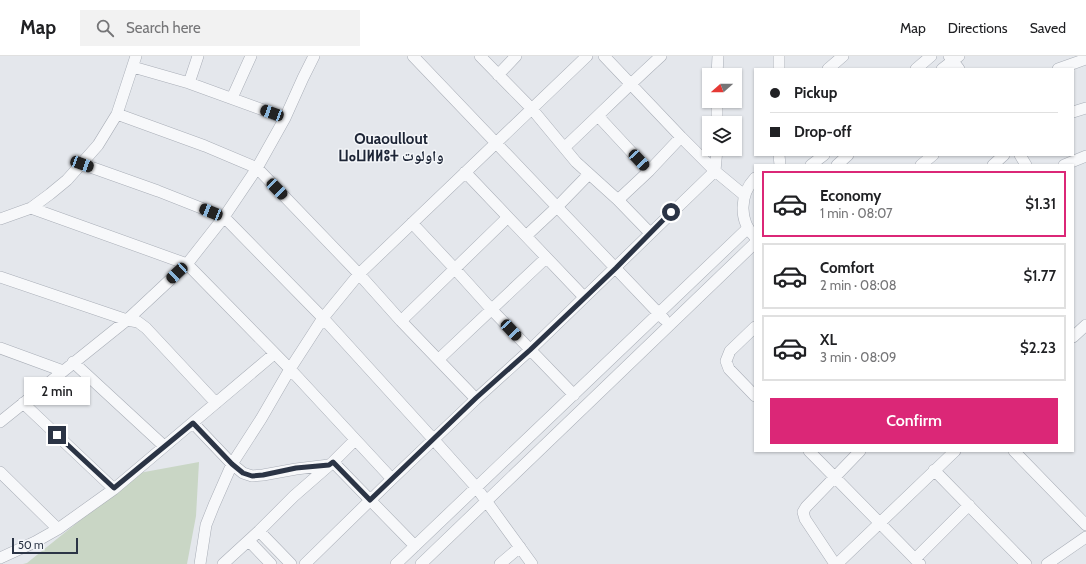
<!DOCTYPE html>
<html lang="en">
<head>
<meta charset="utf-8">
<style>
	:root { --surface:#fff; --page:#f2f2f2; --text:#202124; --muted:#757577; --line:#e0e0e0; --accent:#db2777 }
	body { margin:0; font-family:Cabin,"Noto Naskh Arabic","Noto Sans Tifinagh",sans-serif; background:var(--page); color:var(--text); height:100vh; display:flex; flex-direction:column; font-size:15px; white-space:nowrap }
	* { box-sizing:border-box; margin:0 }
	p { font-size:13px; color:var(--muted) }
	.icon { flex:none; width:22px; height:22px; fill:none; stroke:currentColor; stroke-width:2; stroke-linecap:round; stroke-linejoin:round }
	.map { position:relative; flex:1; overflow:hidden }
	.drawer { position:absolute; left:754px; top:108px; width:320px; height:288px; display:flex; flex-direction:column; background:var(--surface); border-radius:0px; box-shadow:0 1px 3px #0004 }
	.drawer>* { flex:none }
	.top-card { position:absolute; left:754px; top:12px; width:320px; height:88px; border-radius:0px; box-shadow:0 1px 3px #0004; display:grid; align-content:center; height:88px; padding:0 16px; background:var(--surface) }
	.needle { width:26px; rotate:249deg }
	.buttons { position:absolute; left:702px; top:12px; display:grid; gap:8px }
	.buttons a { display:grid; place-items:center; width:40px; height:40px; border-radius:0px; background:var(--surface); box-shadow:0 1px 3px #0004; font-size:20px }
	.scale { position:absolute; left:12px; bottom:10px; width:66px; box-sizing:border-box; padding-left:4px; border:2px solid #2b3445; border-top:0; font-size:11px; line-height:14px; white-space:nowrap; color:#2b3445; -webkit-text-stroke:3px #f4f6f9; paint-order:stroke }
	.end { position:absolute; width:18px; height:18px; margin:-9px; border:5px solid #2b3445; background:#fff; box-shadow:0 0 0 2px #fff }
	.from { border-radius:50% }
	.bubble { position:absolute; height:28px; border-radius:0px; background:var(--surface); box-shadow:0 1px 3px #0004; font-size:13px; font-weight:600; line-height:28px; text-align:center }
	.car { position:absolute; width:12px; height:24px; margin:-12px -6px; border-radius:5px; box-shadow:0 0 3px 1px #0007; background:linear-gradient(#222 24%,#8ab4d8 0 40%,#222 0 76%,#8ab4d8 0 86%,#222 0) }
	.top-card b { display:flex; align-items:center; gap:14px; height:38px; font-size:15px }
	.top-card b+b { border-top:1px solid var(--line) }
	.top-card i { width:10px; height:10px; background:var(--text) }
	ul { padding:7px 0 0; list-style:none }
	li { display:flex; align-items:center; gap:12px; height:66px; margin:0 8px 6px; padding:0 8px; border:2px solid var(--line); border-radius:0px }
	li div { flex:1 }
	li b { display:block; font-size:15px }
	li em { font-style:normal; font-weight:600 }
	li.on { border-color:var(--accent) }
	li>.icon { width:36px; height:36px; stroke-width:1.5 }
	.primary-button { display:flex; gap:8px; margin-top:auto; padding:8px 16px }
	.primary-button a { flex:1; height:46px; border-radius:0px; background:var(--accent); color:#fff; font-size:16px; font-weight:600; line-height:46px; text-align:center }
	header { display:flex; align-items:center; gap:24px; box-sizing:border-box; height:56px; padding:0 20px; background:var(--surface); border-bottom:1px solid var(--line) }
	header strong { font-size:19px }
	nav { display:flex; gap:22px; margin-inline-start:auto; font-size:14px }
	.search { width:280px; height:36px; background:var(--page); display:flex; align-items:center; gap:10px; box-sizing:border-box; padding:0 14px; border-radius:0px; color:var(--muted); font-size:15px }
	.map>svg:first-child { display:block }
</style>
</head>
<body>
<header>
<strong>Map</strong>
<div class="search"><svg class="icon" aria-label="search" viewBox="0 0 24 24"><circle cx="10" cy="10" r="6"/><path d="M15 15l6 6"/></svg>Search here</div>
<nav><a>Map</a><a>Directions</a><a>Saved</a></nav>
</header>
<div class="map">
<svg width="1086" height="508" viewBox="0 0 1086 508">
	<rect width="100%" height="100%" fill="#e4e7ec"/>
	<path fill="#c9d6c5" d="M199,406L196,460L187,508H23L27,507L139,417Z"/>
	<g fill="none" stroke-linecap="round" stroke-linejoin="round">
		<g stroke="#a9aeb7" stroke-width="12">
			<path id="minor" d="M413,0L664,263
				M480,0L532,53L576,106L618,144L650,177
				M604,0L681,81L715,115L744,139
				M949,0L959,13
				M133,11L189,27L285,62
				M779,13V0
				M828,13L843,0
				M916,13L931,0
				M942,13L959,0
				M1058,13L1086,3
				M498,19L516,0
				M717,19L718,0
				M189,27L198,0
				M232,42L251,0
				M1073,56L1086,52
				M117,58L205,90L257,112L359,218L401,265L476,343
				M598,60L649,115
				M717,67V45
				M565,91C597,61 628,30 661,0
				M779,99L780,109
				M1020,99L1026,109
				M82,108L158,135L224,161L323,262L434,384L476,431L532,508
				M811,109L824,99
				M837,109L848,99
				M921,109L933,99
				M993,109L1004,99
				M1064,109L1086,100
				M465,116L584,241
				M755,122C740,138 738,164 755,181
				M618,144L649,115L681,81
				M31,152L187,208L290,313L392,423
				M0,163L31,152L50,138L67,124L98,89L117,58L136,0
				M412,167L455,213L492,254L574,339
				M526,180L557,151L589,118
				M0,221L127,264L138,266L146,272L216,347
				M401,265L507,162
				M755,271L730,295L726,305L729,313L755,340
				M1073,281L1086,269
				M0,292L63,315
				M439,303L546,202
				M73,306L164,390
				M23,347L114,433
				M0,366L127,264L187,208L224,161L257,112L285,62L303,22L314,0
				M193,367L232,408L243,417L252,420L263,419L296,413L329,409
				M809,395L920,508
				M1014,395L1086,469
				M333,406L415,490
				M934,414L1026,508
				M0,416L58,473
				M259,475L291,508
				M249,485L271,508
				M0,502L35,486L58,473L114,433L274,298
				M915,503L969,449
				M200,508L206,469L214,449L232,408L261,363L290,313L323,262L359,218L587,0
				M223,508L259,475L294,440L333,406L355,384
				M305,508L392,423L476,343L530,294L715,115L717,93
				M396,508L748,172
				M421,508L755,187
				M500,508L520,491
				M835,508L805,463L803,456L806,451L860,395
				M837,508L955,395
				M1047,508L1086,481"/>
		</g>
		<use href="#minor" stroke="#f7f8fa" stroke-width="11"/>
	</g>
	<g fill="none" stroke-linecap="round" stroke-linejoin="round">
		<path stroke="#2b3445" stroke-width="5" d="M57,379L114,432L193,367L232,408L243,417L252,420L263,419L296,412L329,409L333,406L370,444L476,342L530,294L616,212L671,156"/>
	</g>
	<g text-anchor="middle" stroke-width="3" stroke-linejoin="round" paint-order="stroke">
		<g font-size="15" font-weight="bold" fill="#1d2536" stroke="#f4f6f9">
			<text x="391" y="88">Ouaoullout<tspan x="391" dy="17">ⵡⴰⵡⵍⵍⵓⵜ واولوت</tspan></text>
		</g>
	</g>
</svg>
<div class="buttons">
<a><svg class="needle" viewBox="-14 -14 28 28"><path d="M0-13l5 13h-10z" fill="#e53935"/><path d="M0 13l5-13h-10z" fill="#757577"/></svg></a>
<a><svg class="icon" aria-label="layers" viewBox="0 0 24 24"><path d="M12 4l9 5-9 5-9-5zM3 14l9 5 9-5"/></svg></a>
</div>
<div class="scale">50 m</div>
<i class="end from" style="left:671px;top:156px"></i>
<i class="end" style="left:57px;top:379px"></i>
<div class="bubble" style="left:24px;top:321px;width:66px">2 min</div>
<i class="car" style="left:272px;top:57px;rotate:290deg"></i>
<i class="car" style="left:639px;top:104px;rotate:137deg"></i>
<i class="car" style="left:82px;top:108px;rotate:110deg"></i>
<i class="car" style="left:277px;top:133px;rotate:136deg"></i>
<i class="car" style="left:211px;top:156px;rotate:292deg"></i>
<i class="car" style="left:177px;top:217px;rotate:227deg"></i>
<i class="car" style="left:511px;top:274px;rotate:137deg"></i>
<div class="top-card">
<b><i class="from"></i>Pickup</b>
<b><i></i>Drop-off</b>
</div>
<section class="drawer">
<ul>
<li class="on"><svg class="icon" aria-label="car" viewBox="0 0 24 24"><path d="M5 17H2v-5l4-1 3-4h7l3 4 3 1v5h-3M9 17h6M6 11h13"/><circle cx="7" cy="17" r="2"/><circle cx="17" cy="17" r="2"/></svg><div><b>Economy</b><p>1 min · 08:07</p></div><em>$1.31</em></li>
<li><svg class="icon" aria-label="car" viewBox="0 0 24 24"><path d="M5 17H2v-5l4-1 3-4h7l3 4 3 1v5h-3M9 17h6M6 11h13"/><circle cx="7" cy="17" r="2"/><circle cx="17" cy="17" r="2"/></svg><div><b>Comfort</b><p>2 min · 08:08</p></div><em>$1.77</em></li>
<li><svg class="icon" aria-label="car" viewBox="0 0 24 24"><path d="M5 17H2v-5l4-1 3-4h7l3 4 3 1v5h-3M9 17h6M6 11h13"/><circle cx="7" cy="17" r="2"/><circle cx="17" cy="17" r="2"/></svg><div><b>XL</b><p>3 min · 08:09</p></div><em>$2.23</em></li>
</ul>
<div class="primary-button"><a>Confirm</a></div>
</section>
</div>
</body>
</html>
